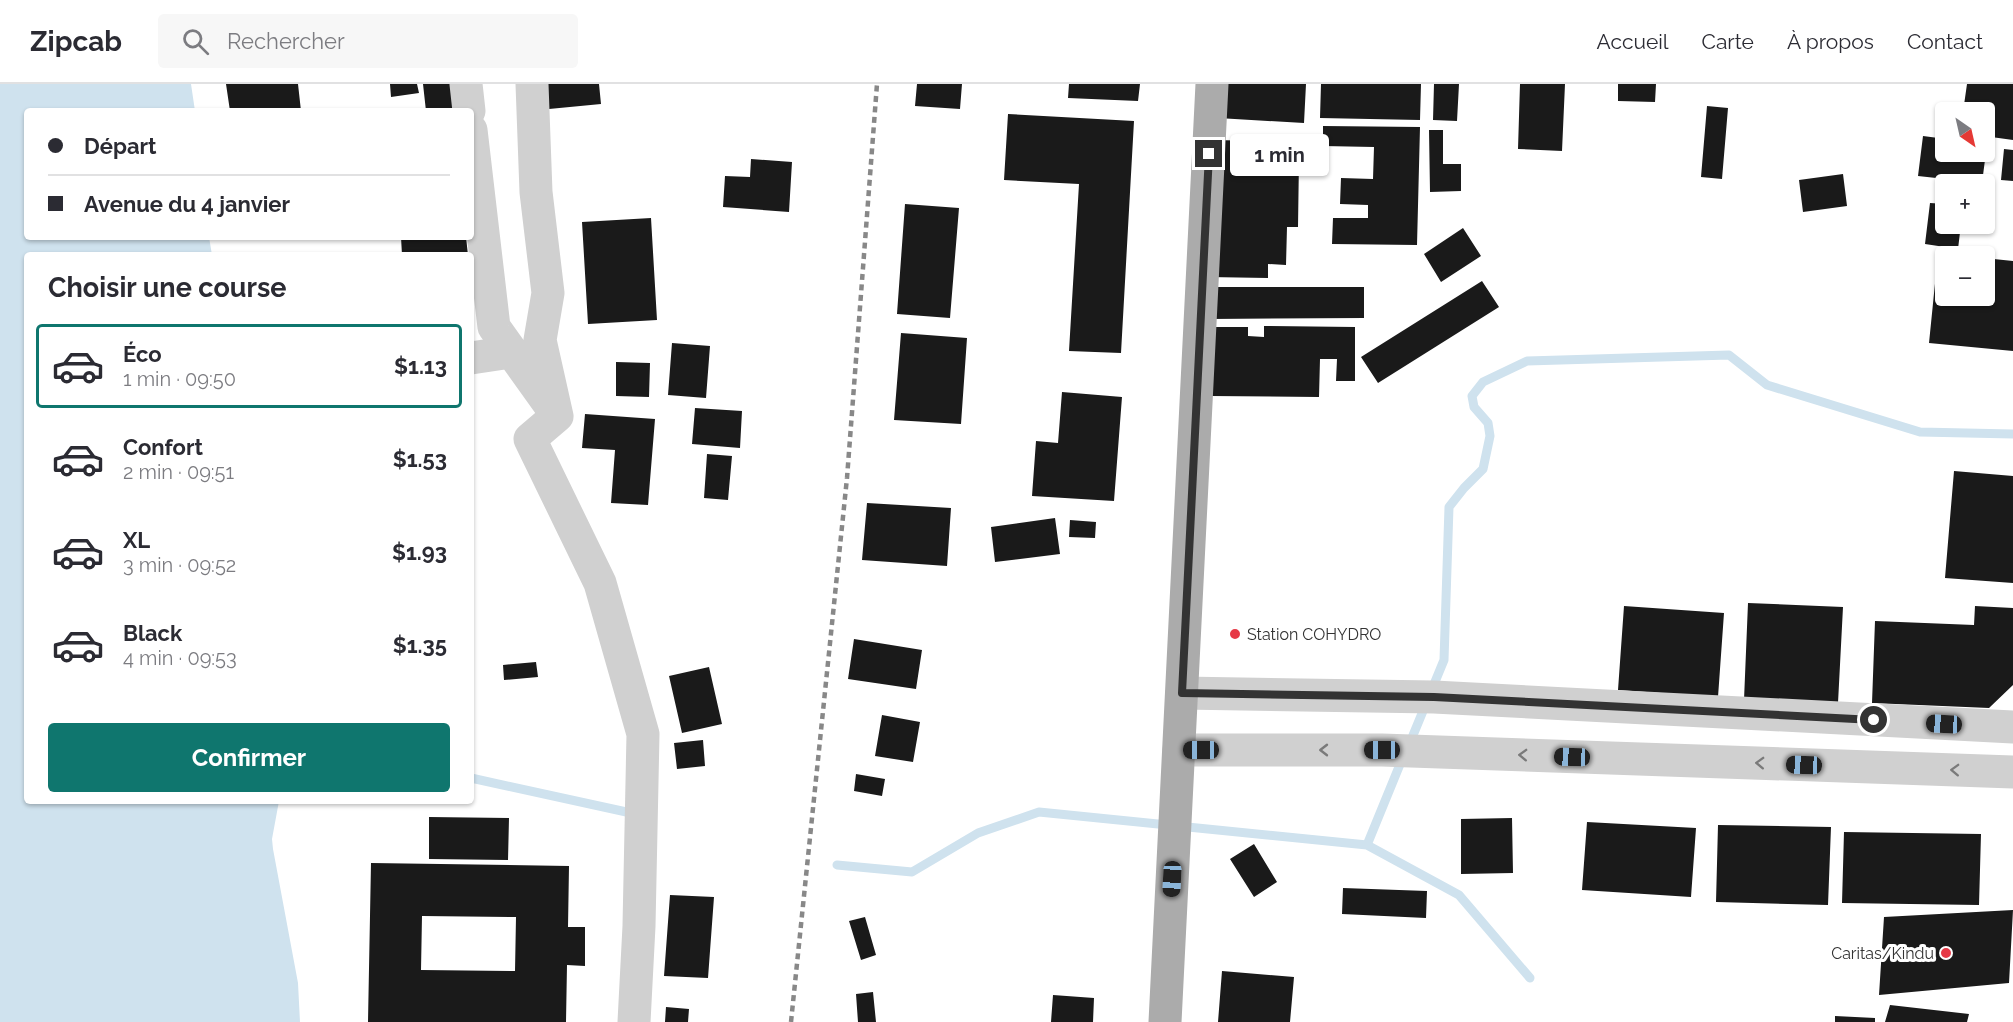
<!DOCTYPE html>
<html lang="fr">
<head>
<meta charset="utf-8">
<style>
	:root { --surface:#fff; --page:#f7f7f7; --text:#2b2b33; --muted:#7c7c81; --line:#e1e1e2; --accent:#0f766e }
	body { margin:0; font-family:Raleway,sans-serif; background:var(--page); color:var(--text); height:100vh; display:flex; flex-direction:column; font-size:22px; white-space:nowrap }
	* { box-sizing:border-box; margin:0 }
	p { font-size:20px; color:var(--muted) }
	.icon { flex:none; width:33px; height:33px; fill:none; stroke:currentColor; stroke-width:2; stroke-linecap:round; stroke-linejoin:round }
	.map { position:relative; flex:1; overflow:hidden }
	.panel { position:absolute; left:24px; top:168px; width:450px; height:552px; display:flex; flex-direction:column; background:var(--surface); border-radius:6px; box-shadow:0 2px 4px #0004 }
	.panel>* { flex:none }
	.hud { position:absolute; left:24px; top:24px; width:450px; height:132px; border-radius:6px; box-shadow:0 2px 4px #0004; display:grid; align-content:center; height:132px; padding:0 24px; background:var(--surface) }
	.needle { width:39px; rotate:146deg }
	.buttons { position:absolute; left:1935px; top:18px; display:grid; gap:12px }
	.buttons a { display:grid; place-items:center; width:60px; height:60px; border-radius:6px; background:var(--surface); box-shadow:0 2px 4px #0004; font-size:30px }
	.end { position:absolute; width:27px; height:27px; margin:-14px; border:8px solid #333; background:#fff; box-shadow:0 0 0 3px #fff }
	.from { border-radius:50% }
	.bubble { position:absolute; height:42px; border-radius:6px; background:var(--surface); box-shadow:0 2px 4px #0004; font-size:20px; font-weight:700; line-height:42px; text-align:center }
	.car { position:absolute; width:18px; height:36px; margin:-18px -9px; border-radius:8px; box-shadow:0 0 4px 2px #0007; background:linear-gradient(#222 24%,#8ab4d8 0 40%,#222 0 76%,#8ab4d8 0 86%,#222 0) }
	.hud b { display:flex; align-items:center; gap:21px; height:57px; font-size:22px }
	.hud b+b { border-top:2px solid var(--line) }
	.hud i { width:15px; height:15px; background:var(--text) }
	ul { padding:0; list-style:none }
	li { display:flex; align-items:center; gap:18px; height:84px; margin:0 12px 9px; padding:0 12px; border:3px solid transparent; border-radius:6px }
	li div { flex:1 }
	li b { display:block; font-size:22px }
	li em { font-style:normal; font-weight:700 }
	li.on { border-color:var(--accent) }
	li>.icon { width:54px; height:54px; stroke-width:1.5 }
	h2 { padding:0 24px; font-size:27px; line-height:72px }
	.primary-button { display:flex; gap:12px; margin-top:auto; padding:12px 24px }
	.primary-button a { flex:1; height:69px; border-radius:6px; background:var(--accent); color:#fff; font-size:24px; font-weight:700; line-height:69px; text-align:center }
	header { display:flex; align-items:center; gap:36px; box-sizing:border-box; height:84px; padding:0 30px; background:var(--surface); border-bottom:2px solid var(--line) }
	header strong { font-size:28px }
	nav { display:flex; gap:33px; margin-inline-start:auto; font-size:21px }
	.search { width:420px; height:54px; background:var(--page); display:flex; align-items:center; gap:15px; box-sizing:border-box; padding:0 21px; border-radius:6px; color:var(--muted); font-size:22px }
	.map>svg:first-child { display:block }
</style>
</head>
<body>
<header>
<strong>Zipcab</strong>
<div class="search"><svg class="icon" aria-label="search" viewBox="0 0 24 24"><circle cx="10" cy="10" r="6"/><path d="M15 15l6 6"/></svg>Rechercher</div>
<nav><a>Accueil</a><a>Carte</a><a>À propos</a><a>Contact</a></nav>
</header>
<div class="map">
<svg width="2013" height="938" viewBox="0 0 2013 938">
	<rect width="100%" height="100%" fill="#fff"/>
	<path fill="#cfe2ee" d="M0,0H191L195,27H27V153H209L212,171H27V717H279L272,755L273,765L298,899L300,938H0Z"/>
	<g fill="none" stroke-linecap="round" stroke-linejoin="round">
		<path stroke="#cfe2ee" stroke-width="9" d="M1409,661L1444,576L1449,423L1464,404L1483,385L1490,352L1488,339L1474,323L1472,312L1483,298L1527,277L1729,271L1767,301L1920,348L2013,350
			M471,694L631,729
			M1367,761L1403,673
			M837,781L912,788L978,749L1039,728L1367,761L1459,811L1530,894"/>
	</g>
	<path fill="#1a1a1a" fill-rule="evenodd" d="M226,0H298L301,27H230Z
		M390,0H417L419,9L391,13Z
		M423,0H460L464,27H426Z
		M547,0H599L601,20L549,25Z
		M917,0H962L960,25L915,22Z
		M1069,0H1140L1138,17L1068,14Z
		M1220,0H1306L1304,39L1218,34Z
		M1321,0H1421L1420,36L1320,34Z
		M1434,0H1459L1457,37L1433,36Z
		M1520,0H1565L1562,67L1518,65Z
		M1618,0H1656L1655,18L1618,17Z
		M1967,0H2013V56L1984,52V28H1963Z
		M1707,22L1728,24L1722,95L1701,93Z
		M1008,30L1134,37L1121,269L1069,267L1079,100L1004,96Z
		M1323,42L1420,43L1417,161L1332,160L1333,134H1368V121L1340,120L1341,94L1373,95L1374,63L1323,62Z
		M1429,46H1443V80H1461V107L1430,108Z
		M1923,52L1946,55V68H1986L1982,99L1918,92Z
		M1210,56L1273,57V74H1299L1298,143H1287L1286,181L1268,180V194L1208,193Z
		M2004,65L2013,66V97L2001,96Z
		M751,75L792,78L789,128L723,123L725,92L750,93Z
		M1843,90L1847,122L1803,128L1799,96Z
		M1930,119L1946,120V140H1961L1958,165L1925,160Z
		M905,120L959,124L950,234L897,230Z
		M651,134L657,236L588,240L582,138Z
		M1463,144L1481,172L1441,198L1424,170Z
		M401,153H466L468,171H402Z
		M1938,170L1952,171V172H1946V212H1984V174L2013,177V267L1929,259Z
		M1482,197L1499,223L1378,299L1361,273Z
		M1210,203H1364V234L1209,235Z
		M1264,242L1355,243V297H1336L1337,275H1320L1319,313L1211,312L1212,243H1248V252L1264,253Z
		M901,249L967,254L961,340L894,336Z
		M672,259L710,262L706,314L668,311Z
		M616,278L650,279L649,313L616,312Z
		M1062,308L1122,313L1114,417L1032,412L1036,357L1058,359Z
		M695,324L742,327L740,364L692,360Z
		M585,330L655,335L648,421L611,419L615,366L582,364Z
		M707,370L732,372L728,416L704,414Z
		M1954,387L2013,392V499L1945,494Z
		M867,419L951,424L947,482L862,476Z
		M1055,434L1060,470L995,478L991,443Z
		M1070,436L1096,438L1095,454L1069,453Z
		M1748,519L1843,523L1838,619L1744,616Z
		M1624,522L1724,529L1718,613L1618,606Z
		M1975,522L2013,524V601L1989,624L1872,619L1875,537L1974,541Z
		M854,555L922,566L916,605L848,595Z
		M536,578L538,593L504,596L503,581Z
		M709,583L722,640L682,649L669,592Z
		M882,631L920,638L913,678L875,672Z
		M703,656L705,682L677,685L674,659Z
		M856,690L885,695L882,712L854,707Z
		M429,733L509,734L508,776L429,775Z
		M1512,734L1513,789L1461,790V735Z
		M1587,738L1696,744L1691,813L1582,806Z
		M1718,741L1831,743L1828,821L1716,818Z
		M1844,748L1981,750L1979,821L1842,819Z
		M1254,760L1277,798L1254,813L1230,775Z
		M371,779L569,782L568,843H585V882L567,881L566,938H368ZM422,832L516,833L515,887L421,886Z
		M1343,804L1427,807L1426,834L1342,830Z
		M670,811L714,813L708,894L664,892Z
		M2013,826L2009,899L1879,911L1884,833Z
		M865,833L876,871L861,876L849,837Z
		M1222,887L1294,893L1290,938H1218Z
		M873,908L876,938H858L856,910Z
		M1053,911L1094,914L1093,938H1051Z
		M1890,921L1969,930L1967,938H1885Z
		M666,923L689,925L688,938H665Z
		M1835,932L1875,934V938H1835Z"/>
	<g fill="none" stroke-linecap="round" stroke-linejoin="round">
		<path stroke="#d0d0d0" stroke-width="33" d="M466,0L469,27
			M532,0L536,108L548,209L540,256L557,332L530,355L600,499L643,650L639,842L634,938
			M471,46L494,243L549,320
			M471,274L510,268"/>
		<path stroke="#d0d0d0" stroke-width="33" d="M1182,609L1434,613L2013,643
			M1179,666H1382L2013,688"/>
		<path stroke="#ababab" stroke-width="33" d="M1165,938L1212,0"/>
		<path stroke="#888" stroke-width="4.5" stroke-dasharray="6 4.5" stroke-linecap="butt" d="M791,938L847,394L877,0"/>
	</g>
	<defs><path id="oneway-chevron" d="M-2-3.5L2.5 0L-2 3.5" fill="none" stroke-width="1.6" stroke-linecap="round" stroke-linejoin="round" transform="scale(1.5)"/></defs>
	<g stroke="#7a7a7a">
		<use href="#oneway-chevron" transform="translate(1324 666) rotate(-180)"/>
		<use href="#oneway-chevron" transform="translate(1523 671) rotate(-178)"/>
		<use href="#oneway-chevron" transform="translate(1760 679) rotate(-178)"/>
		<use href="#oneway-chevron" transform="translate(1955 686) rotate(-178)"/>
	</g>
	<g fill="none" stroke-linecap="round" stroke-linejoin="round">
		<path stroke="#333" stroke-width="8" d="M1209,70L1182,609L1434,613L1874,636"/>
	</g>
	<g fill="#e63946" stroke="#fff" stroke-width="2">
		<circle cx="1235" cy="550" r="6"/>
		<circle cx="1946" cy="869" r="6"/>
	</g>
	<g text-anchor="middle" stroke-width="6" stroke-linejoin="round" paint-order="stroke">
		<g font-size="16" fill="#333" stroke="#fff" text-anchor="start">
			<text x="1247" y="556">Station COHYDRO</text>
			<text x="1934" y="875" text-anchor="end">Caritas/Kindu</text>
		</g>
	</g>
</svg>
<div class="buttons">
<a><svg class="needle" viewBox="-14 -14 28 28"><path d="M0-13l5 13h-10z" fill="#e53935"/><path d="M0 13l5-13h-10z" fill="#7c7c81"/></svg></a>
<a>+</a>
<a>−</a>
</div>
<i class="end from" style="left:1874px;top:636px"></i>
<i class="end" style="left:1209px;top:70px"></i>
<div class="bubble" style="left:1230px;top:50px;width:99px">1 min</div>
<i class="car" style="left:1944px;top:640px;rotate:273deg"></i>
<i class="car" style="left:1201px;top:666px;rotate:270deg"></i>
<i class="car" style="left:1382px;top:666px;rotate:270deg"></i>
<i class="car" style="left:1572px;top:673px;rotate:272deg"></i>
<i class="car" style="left:1804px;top:681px;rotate:272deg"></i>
<i class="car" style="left:1172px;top:795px;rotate:183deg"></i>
<div class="hud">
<b><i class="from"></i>Départ</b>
<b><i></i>Avenue du 4 janvier</b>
</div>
<section class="panel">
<h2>Choisir une course</h2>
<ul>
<li class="on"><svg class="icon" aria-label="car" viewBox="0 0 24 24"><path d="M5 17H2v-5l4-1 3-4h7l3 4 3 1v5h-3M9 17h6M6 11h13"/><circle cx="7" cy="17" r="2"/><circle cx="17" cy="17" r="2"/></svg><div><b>Éco</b><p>1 min · 09:50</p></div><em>$1.13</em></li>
<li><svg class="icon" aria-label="car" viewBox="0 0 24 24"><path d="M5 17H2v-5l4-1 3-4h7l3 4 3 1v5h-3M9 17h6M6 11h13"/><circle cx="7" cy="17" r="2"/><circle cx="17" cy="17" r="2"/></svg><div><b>Confort</b><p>2 min · 09:51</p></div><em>$1.53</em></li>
<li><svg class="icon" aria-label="car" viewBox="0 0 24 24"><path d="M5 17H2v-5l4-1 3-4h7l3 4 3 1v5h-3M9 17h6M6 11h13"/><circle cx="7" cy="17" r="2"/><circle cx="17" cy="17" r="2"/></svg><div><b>XL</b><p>3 min · 09:52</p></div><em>$1.93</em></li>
<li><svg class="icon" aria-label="car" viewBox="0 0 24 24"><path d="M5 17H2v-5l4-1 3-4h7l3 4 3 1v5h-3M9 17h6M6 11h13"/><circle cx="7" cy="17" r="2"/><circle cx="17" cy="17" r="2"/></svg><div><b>Black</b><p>4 min · 09:53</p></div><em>$1.35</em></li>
</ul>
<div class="primary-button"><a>Confirmer</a></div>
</section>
</div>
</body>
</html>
